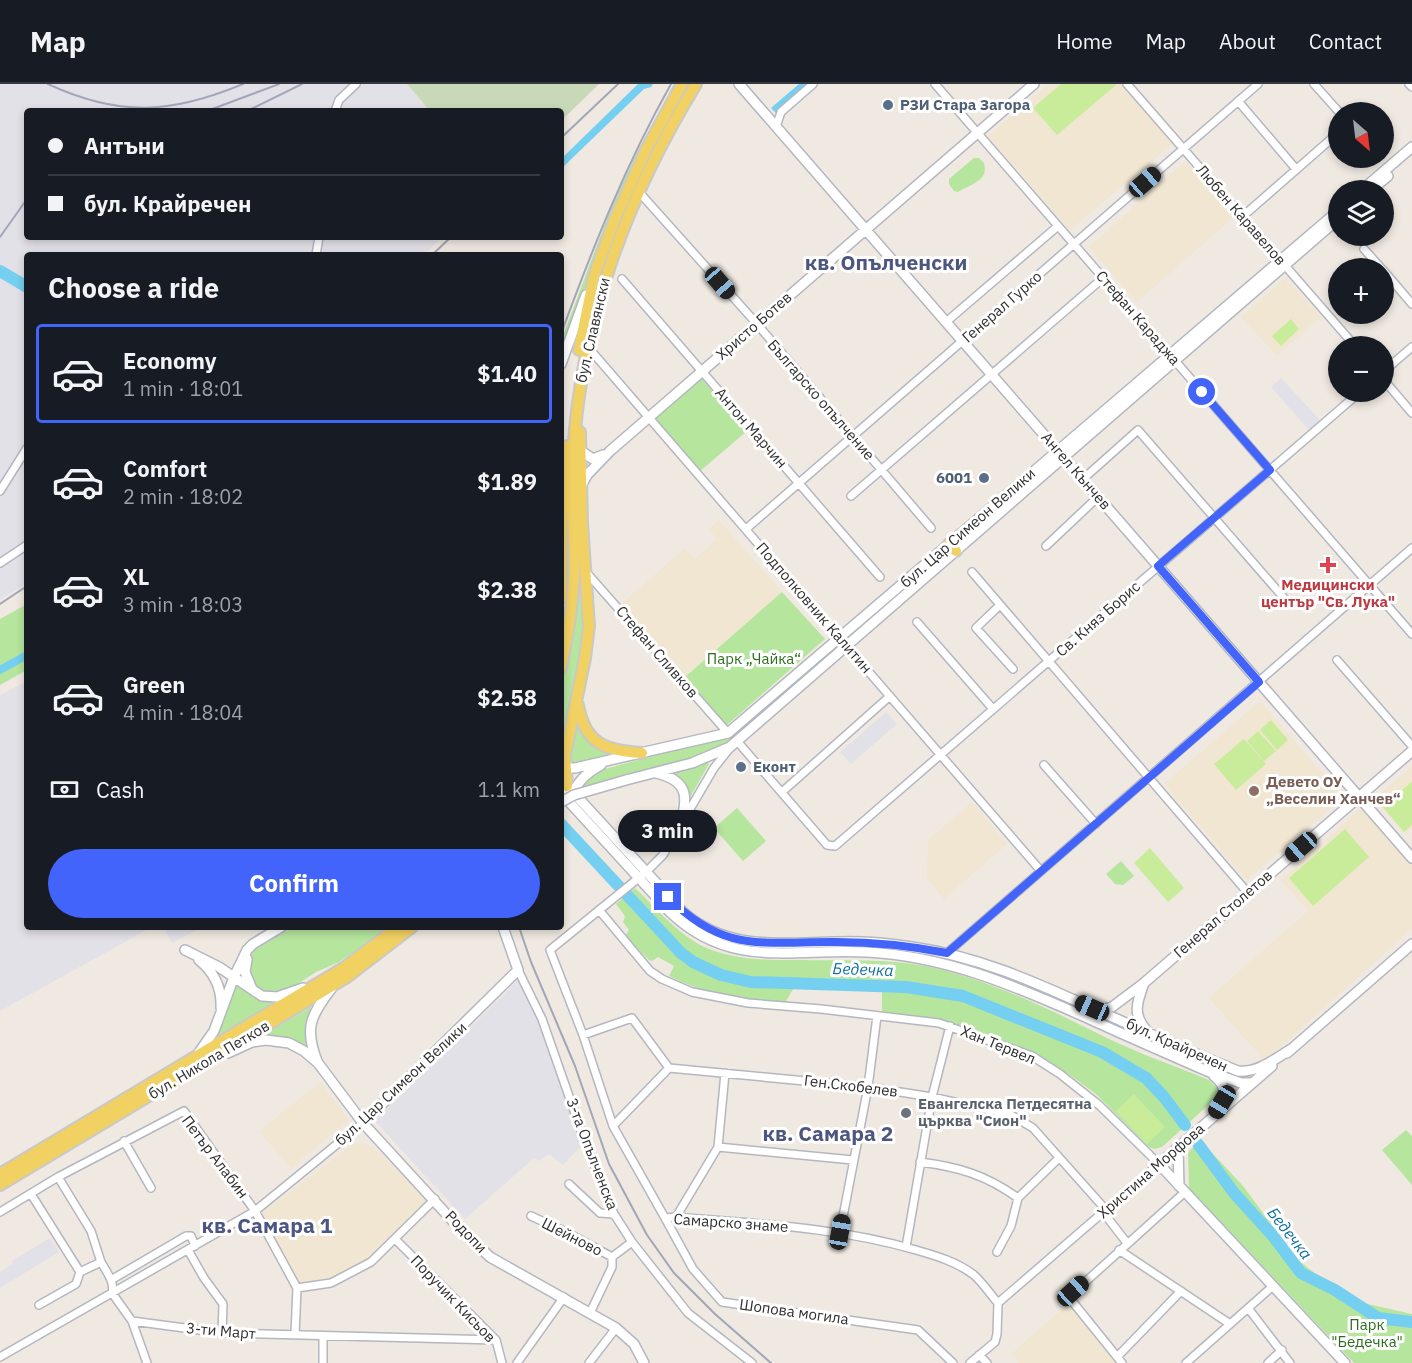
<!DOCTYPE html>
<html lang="en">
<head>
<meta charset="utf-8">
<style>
	:root { --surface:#171b24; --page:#20242c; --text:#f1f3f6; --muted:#9ea1a6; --line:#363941; --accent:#4264fb }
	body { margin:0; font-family:"IBM Plex Sans",sans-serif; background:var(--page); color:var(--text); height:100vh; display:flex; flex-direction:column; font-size:22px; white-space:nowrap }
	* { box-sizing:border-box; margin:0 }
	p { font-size:20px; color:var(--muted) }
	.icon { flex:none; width:33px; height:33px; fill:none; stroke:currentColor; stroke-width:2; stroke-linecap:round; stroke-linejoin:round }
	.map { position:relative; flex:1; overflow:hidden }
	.drawer { position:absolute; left:24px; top:168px; width:540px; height:678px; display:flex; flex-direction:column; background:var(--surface); border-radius:6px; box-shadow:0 3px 9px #0003 }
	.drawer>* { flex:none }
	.guide { position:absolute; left:24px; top:24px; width:540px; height:132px; border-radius:6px; box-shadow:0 3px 9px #0003; display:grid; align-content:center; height:132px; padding:0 24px; background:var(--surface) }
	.needle { width:39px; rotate:152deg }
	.controls { position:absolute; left:1328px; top:18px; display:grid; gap:12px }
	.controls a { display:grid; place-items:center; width:66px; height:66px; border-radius:50%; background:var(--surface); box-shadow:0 3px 9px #0003; font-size:30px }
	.end { position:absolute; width:27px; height:27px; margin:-14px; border:8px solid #4264fb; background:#fff; box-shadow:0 0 0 3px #fff }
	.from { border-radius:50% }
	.bubble { position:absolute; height:42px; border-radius:21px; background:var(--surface); box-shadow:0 3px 9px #0003; font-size:20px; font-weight:700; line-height:42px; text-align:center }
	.car { position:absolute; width:18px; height:36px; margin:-18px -9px; border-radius:8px; box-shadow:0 0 4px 2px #0007; background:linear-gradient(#222 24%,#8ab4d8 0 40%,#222 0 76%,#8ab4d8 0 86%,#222 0) }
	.guide b { display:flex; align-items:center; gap:21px; height:57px; font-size:22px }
	.guide b+b { border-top:2px solid var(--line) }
	.guide i { width:15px; height:15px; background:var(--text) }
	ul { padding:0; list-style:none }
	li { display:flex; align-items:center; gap:18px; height:99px; margin:0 12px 9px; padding:0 12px; border:3px solid transparent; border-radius:6px }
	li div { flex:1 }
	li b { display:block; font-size:22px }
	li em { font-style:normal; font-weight:700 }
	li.current { border-color:var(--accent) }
	li>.icon { width:54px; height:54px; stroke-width:1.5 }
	h2 { padding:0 24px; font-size:27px; line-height:72px }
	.pay { display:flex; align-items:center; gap:15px; height:66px; padding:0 24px; font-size:22px }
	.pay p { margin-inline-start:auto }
	.primary-button { display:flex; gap:12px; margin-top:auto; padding:12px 24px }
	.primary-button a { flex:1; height:69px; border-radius:36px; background:var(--accent); color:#fff; font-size:24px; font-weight:700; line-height:69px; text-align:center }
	header { display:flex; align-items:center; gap:36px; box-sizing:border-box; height:84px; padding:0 30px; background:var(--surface); border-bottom:2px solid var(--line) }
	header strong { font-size:28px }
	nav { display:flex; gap:33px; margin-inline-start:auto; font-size:21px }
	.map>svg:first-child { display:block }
</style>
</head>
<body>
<header>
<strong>Map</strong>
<nav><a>Home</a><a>Map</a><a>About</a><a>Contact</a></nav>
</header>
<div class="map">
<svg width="1412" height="1279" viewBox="0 0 1412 1279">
	<rect width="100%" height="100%" fill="#efe9e1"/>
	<path fill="#e3e1e8" d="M0,0H407L430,27H27V153H442L424,171H27V499L0,516Z
		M1281,294L1320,336L1309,346L1271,303Z
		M27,597V843H152L0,927V611Z
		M886,628L897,640L851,680L840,668Z
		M163,843H202L172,859Z
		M518,896L539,921L584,1045L578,1051L582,1061L563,1081L549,1070L539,1077L534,1074L465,1135L375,1037Z
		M50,1154L59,1168L0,1204V1188L13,1180L12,1177Z"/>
	<path fill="#f0e6d1" d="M1049,0H1122L1173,59L1070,146L988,52Z
		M1186,77L1235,132L1137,218L1089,163Z
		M1285,194L1321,233L1277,272L1241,233Z
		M719,436L782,508L684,594L620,521L685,464L695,475L717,455L709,445Z
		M1260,617L1343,714L1247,796L1164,700Z
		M1412,682V745L1405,751L1374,715Z
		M972,718L1007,760L944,815L927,794L928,756Z
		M1362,723L1412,782V845L1265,977L1209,914L1308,827L1281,796Z
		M321,998L349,1036L291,1084L259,1047Z
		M359,1059L373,1062L429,1117L373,1172L341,1191L300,1200L262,1129L353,1060Z
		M1070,1218L1124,1279H1019L1011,1270Z"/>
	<path fill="#b6e59e" d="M674,0H676L594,178L561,272V257L610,126L633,76Z
		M974,74H979L984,79C989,97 971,100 958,108L954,107L949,100V95Z
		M700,293L747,347L699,388L652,334Z
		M575,387L585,543L583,563L561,679V604L567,575Z
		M782,508L825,555L727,641L684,594Z
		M27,520V586L0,601V535Z
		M837,562L839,564L732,657L705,671L577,706L587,693L601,686L723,653L738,646Z
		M575,636L615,671L569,683Z
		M707,678L709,680L690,713L687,706L669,689Z
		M737,724L766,757L743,777L714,744Z
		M1121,777L1134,792L1123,801L1115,800L1106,790Z
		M635,804C656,824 675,847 700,861C733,877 768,876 803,876C848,877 895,874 939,885C999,900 1053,927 1107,954C1140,970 1175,982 1209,996L1218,1005L1217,1013L1162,1063L1154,1065L1149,1063L1096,1010L1070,991L1037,970L945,938L882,928V908L795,902L785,919C742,916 707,911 669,892L674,882L658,873L652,877L649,876L625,852L629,846L623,838L625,832L616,820Z
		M291,843H391L339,878L316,888L285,908L266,910L252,901L248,893L249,874L255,866Z
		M236,900L257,915L273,919L215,954Z
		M311,923L305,945L308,965L266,952V949Z
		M1406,1046L1412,1052V1101L1382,1066Z
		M1201,1057L1243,1102L1298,1176L1317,1191L1363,1219L1412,1230V1279H1354L1189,1104L1188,1068Z"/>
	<path fill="#c8d9b8" d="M407,0H599L561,37V27H430Z"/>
	<path fill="#c9ec9a" d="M1061,0H1115L1116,1L1057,51L1033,24Z
		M1291,235L1299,245L1281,262L1272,252Z
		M1271,636L1288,656L1277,666L1260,646Z
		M1258,647L1276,667L1264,677L1247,657Z
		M1244,655L1266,680L1236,706L1214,680Z
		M1412,698V741L1404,748L1382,722Z
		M1345,745L1369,773L1313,822L1289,794Z
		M1150,764L1184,804L1168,818L1134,779Z
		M1134,1010L1165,1043L1147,1060L1116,1027Z"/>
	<path fill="#75cff0" d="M638,0H653L651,3L644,5L561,85V75Z
		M799,0H809L776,29L771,24Z"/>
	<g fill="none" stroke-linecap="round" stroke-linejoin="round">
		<path stroke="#75cff0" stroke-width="8" d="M0,586L27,571"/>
		<path stroke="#75cff0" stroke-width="12" d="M0,187L27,203
			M561,740L681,869L693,878L721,891L751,898L906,903L963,912L1102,968L1146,994L1164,1013L1185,1041
			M1198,1060L1234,1109L1273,1152L1301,1189L1335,1206L1378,1234L1412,1238"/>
		<g stroke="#b4b7c1" stroke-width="10">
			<path id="street" d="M935,0L1412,550
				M1127,0L1355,262
				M1314,0L1339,28
				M1409,0L1412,3
				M1238,17L1296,85
				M335,27L339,16L356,0
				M776,43L781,28L813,0
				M639,108L757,240L931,444
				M1242,133L1338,49
				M1364,165L1381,184
				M316,171L319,153
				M1383,186L1412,220
				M622,195L880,493
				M946,238L1058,142
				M587,262L1041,787
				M1383,288L1412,263
				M1383,295L1412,329
				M1083,395L1138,346L1290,521
				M0,407L27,364
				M851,412L1103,194
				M746,445L1258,0
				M1046,462L1098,413
				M0,479L27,461
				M586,488L728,649
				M972,488L1248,809
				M1000,521L976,544L1013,585
				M917,538L993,625
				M1337,576L1412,662
				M737,657L827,761L835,762L1360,308
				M729,665L714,684L663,771L646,788L550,866L583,951L613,1042L665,1134L676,1133C757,1140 838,1143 916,1166C937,1172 957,1178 974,1191C983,1199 990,1210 998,1219
				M1044,681L1096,740
				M782,708L890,612
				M599,826L650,887L662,895L692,908L748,919L821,925L939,939L1032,972L1060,990L1099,1021L1159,1080L998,1219L997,1250L995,1258L970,1279
				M947,869L1412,464
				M518,886L542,935L585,1058L614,1130L632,1158L688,1229L752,1279
				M583,951L632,934L669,984L868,1003L932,1013L1011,1031L1033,1044L1106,1126
				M613,1042L669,984
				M124,1057L151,1104
				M718,1063L853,1076
				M920,1078C959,1083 986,1091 1018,1114L1059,1074
				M58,1093L91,1147L101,1178
				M569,1100L600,1129L614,1130
				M31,1110L80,1188L101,1178C106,1187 115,1198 112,1209L132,1237L147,1279
				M0,1128L58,1093L184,1027L255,1127L297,1204L295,1251
				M1103,1128L1127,1159
				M531,1132L564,1147L612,1173
				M676,1133L718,1063L725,989
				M665,1134L693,1185L722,1218L918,1246L953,1279
				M840,1148L868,1003L877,932
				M396,1156L496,1256L502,1279
				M906,1163L932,1013L950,942
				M188,1166L204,1194L223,1220L222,1249
				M1119,1166L1230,1240
				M997,1168L1011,1142L1018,1114
				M111,1196L186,1152H191L195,1162
				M297,1204L331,1199L371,1178L435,1115
				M39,1221L76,1200L80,1188
				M1248,1224L1290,1279
				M590,1229L612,1183V1173L632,1158
				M132,1237L222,1249L496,1256
				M323,1252V1279
				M979,1271L987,1279
				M1118,1272L1181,1207
				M0,1273L255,1127L363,1039
				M517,1279L564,1213
				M589,1279L616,1244
				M1122,1279L1072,1217V1210L1185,1108
				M1186,1279L1273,1202
				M1268,1279L1282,1266"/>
		</g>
		<g stroke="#b4b7c1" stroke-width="12">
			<path id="secondary" d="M739,0L1412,774
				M1362,106L1412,63
				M1371,106L1388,92
				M561,280L586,211
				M581,367L593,375L603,371
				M582,400L587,391L610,367L1034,0
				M561,684H575L728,649L1338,127
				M656,689C692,697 687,717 679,745
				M561,695L683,828C727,867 780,859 835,858C860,857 887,859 912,863C976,872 1033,897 1092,924C1140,945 1189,968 1238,987C1258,989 1275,975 1291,965
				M626,696L692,679L730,663L1338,135
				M561,709L670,828C730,886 792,864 867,868C945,872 1013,901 1083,932C1124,951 1166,969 1207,987L1241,999H1252
				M573,712C576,697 588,688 601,681
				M185,866L219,883L262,912L277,913L303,904
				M247,875L245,888L252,905
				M199,876C214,888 222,904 221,924
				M1144,899C1137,918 1132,931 1147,947
				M1099,927L1112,923L1144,899L1412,667
				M228,969L252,958L266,956L289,959L304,967L318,979L363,1039L460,1145L490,1173L616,1244L634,1260L644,1279
				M1287,969L1412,860
				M198,970L214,947L234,893L247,866L253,860L281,843
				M317,977C304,944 311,931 331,905
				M1272,982L1159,1080L1345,1279
				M1214,992C1228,1003 1225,1013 1217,1027
				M363,1039L518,886L503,843
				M1178,1064L1179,1102"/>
		</g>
		<g stroke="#c9c9c9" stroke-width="14">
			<path id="primary" d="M579,266L594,192L615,135L646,66L682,0
				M949,460L956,467
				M561,514L563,415L567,362
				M561,584C567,555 572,524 574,494C576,453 570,412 573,371C581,236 626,115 696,0
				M578,621C585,661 607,667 642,669
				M567,702L565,671L585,574L589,542L582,439L580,348
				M0,1090L345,883L398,843
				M0,1101L347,893L412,843"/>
		</g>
		<use href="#street" stroke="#fff" stroke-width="7"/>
		<use href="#secondary" stroke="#fff" stroke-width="9"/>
		<use href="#primary" stroke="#f2d163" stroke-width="10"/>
		<path stroke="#a3a6b8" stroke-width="2" d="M48,0C119,33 171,30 243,0
			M207,27L279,0
			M247,27L302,0
			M561,54L618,0
			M0,153L27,115
			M432,171L451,153
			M561,250C593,163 626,80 671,0
			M0,520L27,502
			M519,843L531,878L575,982L609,1080L647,1151L674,1189L715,1230L771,1279"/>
		<g stroke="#b4b7c1" stroke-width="12" stroke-linecap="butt">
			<path id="secondary-bridge" d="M561,718L574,711L626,696"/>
		</g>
		<use href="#secondary-bridge" stroke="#fff" stroke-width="9"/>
	</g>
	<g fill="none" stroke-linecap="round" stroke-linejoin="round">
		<path stroke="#4264fb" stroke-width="8" d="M668,813C725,871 765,857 838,858C875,858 911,862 947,869L1259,598L1158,482L1270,386L1202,308"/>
	</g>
	<g fill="#5c6f8a" stroke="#fff" stroke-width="2">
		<circle cx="888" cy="21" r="6"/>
		<circle cx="984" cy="394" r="6"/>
		<circle cx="741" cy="683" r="6"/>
	</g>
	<path fill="#e0444e" stroke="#fff" stroke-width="2" d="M1325 472h6v6h6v6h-6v6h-6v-6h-6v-6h6z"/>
	<circle fill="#8d6e63" stroke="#fff" stroke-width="2" cx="1254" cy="707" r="6"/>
	<circle fill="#6b7280" stroke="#fff" stroke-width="2" cx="906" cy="1029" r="6"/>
	<g text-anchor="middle" stroke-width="6" stroke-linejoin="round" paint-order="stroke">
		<g font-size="15" font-weight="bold" fill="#4e5e75" stroke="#fff" text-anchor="start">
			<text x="900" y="26">РЗИ Стара Загора</text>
			<text x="972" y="399" text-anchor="end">6001</text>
			<text x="753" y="688">Еконт</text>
		</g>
		<g font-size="15" fill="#2e2e2e" stroke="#fff">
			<text transform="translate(1241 131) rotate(49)" y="5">Любен Каравелов</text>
			<text transform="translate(1002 223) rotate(-41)" y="5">Генерал Гурко</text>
			<text transform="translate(1138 234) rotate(49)" y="5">Стефан Караджа</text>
			<text transform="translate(754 242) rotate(-41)" y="5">Христо Ботев</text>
			<text transform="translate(593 246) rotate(-77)" y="5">бул. Славянски</text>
			<text transform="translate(821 316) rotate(49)" y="5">Българско опълчение</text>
			<text transform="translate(751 344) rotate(49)" y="5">Антон Марчин</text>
			<text transform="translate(1076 387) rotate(49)" y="5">Ангел Кънчев</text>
			<text transform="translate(968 444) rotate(-41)" y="5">бул. Цар Симеон Велики</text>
			<text transform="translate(814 524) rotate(49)" y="5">Подполковник Калитин</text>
			<text transform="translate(1098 535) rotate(-41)" y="5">Св. Княз Борис</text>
			<text transform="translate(657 568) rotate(49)" y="5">Стефан Сливков</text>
			<text transform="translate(1223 830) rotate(-41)" y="5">Генерал Столетов</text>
			<text transform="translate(998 961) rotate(22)" y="5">Хан Тервел</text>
			<text transform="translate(1177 961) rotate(24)" y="5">бул. Крайречен</text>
			<text transform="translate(209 976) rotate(-31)" y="5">бул. Никола Петков</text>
			<text transform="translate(401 1000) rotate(-43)" y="5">бул. Цар Симеон Велики</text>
			<text transform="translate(851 1002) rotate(7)" y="5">Ген.Скобелев</text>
			<text transform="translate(592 1070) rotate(69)" y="5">3-та Опълченска</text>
			<text transform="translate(215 1073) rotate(53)" y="5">Петър Алабин</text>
			<text transform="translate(1151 1087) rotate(-41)" y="5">Христина Морфова</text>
			<text transform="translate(731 1139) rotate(4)" y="5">Самарско знаме</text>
			<text transform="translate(466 1148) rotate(46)" y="5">Родопи</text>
			<text transform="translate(572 1153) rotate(27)" y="5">Шейново</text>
			<text transform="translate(453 1215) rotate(46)" y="5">Поручик Кисьов</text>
			<text transform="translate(794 1228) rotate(8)" y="5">Шопова могила</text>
			<text transform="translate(221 1247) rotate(5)" y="5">3-ти Март</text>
		</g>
		<g font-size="15" font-weight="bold" fill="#be3a42" stroke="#fff">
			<text x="1328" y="506">Медицински<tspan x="1328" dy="17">център "Св. Лука"</tspan></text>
		</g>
		<g font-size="15" fill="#2c6e1b" stroke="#fff">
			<text x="754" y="580">Парк „Чайка“</text>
			<text x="1367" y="1246">Парк<tspan x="1367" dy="17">"Бедечка"</tspan></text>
		</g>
		<g font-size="15" font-weight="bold" fill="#785e54" stroke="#fff" text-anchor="start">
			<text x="1266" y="703">Девето ОУ<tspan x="1266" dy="17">„Веселин Ханчев“</tspan></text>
		</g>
		<g font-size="15" font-weight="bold" fill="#5b616d" stroke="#fff" text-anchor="start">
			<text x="918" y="1025">Евангелска Петдесятна<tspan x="918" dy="17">църква "Сион"</tspan></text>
		</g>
		<g font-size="16" font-style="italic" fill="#0d6fa3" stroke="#fff">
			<text transform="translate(863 885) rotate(2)" y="6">Бедечка</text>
			<text transform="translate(1290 1149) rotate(52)" y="6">Бедечка</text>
		</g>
		<g font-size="21" font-weight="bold" fill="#4d5680" stroke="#fff">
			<text x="886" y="186">кв. Опълченски</text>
			<text x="828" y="1057">кв. Самара 2</text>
			<text x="267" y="1149">кв. Самара 1</text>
		</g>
	</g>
</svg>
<div class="controls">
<a><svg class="needle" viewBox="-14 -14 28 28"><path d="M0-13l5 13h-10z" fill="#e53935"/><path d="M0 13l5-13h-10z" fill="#9ea1a6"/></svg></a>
<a><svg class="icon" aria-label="layers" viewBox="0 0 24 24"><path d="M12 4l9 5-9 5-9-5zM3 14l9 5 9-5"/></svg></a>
<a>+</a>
<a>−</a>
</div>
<i class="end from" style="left:1202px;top:308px"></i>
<i class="end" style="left:668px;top:813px"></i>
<div class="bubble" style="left:618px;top:726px;width:99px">3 min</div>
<i class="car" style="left:1145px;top:98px;rotate:49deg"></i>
<i class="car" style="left:720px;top:199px;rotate:139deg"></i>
<i class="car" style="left:1301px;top:763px;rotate:229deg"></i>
<i class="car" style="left:1092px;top:924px;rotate:294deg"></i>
<i class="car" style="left:1222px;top:1018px;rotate:211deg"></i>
<i class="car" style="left:840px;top:1148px;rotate:10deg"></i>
<i class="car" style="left:1073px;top:1207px;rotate:48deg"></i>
<div class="guide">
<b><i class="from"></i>Антъни</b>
<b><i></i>бул. Крайречен</b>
</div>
<section class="drawer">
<h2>Choose a ride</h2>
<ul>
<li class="current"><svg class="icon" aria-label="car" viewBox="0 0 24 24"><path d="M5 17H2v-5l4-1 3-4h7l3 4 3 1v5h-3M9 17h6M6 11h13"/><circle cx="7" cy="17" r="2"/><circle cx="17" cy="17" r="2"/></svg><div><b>Economy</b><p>1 min · 18:01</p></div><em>$1.40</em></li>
<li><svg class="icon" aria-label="car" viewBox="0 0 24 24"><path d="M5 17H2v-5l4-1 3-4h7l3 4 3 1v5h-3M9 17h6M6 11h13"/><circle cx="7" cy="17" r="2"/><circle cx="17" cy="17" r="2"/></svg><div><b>Comfort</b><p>2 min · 18:02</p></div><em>$1.89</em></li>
<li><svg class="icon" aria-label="car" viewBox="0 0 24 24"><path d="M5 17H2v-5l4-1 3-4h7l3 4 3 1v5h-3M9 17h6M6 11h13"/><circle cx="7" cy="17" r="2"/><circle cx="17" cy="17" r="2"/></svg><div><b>XL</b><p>3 min · 18:03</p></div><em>$2.38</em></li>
<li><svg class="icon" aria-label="car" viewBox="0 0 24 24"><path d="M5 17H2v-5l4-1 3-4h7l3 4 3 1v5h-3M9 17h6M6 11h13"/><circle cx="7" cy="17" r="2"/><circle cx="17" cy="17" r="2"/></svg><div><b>Green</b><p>4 min · 18:04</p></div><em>$2.58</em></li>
</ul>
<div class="pay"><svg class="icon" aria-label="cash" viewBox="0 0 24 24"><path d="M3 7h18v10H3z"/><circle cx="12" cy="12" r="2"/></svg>Cash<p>1.1 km</p></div>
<div class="primary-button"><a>Confirm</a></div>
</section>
</div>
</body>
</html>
